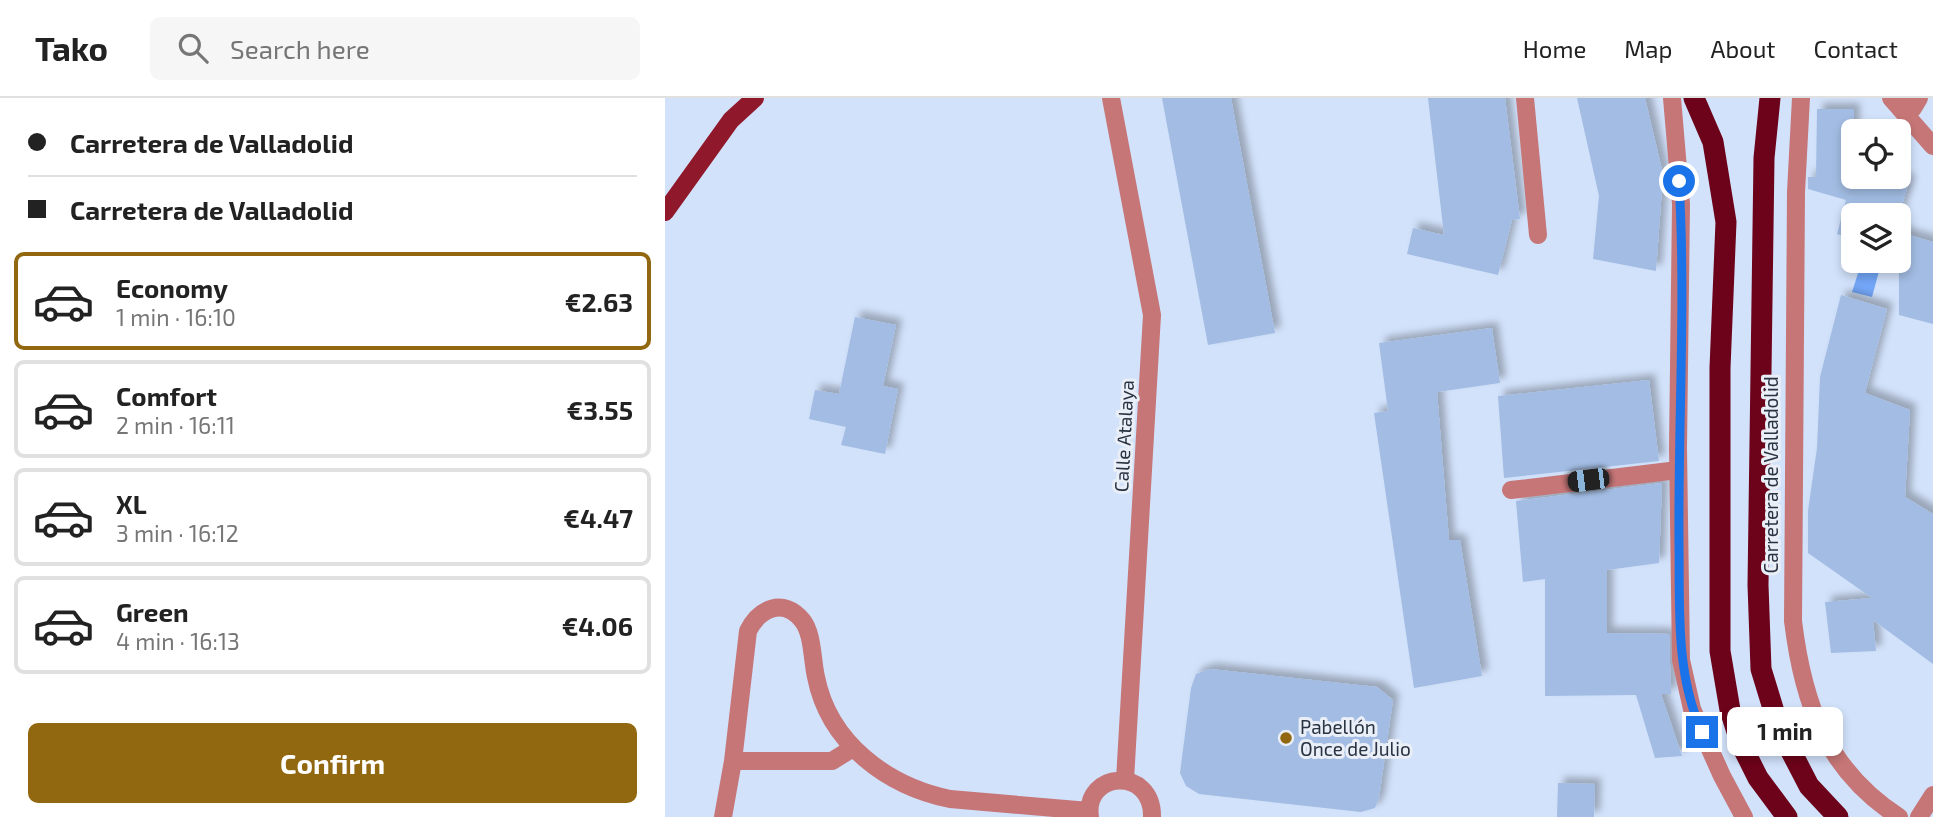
<!DOCTYPE html>
<html lang="en">
<head>
<meta charset="utf-8">
<style>
	:root { --surface:#fff; --page:#f6f6f6; --text:#222; --muted:#767676; --line:#e0e0e0; --accent:#91670f }
	body { margin:0; font-family:"Exo 2",sans-serif; background:var(--page); color:var(--text); height:100vh; display:flex; flex-direction:column; font-size:26px; white-space:nowrap }
	* { box-sizing:border-box; margin:0 }
	p { font-size:23px; color:var(--muted) }
	.icon { flex:none; width:38px; height:38px; fill:none; stroke:currentColor; stroke-width:2; stroke-linecap:round; stroke-linejoin:round }
	.map { position:relative; flex:1; overflow:hidden }
	.drawer { display:flex; flex-direction:column; background:var(--surface); width:665px }
	.drawer>* { flex:none }
	.guide { display:grid; align-content:center; height:154px; padding:0 28px; background:var(--surface) }
	.fabs { position:absolute; left:1176px; top:21px; display:grid; gap:14px }
	.fabs a { display:grid; place-items:center; width:70px; height:70px; border-radius:10px; background:var(--surface); box-shadow:0 4px 10px #0003; font-size:35px }
	.end { position:absolute; width:32px; height:32px; margin:-16px; border:9px solid #1a73e8; background:#fff; box-shadow:0 0 0 4px #fff }
	.from { border-radius:50% }
	.bubble { position:absolute; height:49px; border-radius:10px; background:var(--surface); box-shadow:0 4px 10px #0003; font-size:23px; font-weight:700; line-height:49px; text-align:center }
	.car { position:absolute; width:21px; height:42px; margin:-21px -10px; border-radius:9px; box-shadow:0 0 5px 2px #0007; background:linear-gradient(#222 24%,#8ab4d8 0 40%,#222 0 76%,#8ab4d8 0 86%,#222 0) }
	.guide b { display:flex; align-items:center; gap:24px; height:66px; font-size:26px }
	.guide b+b { border-top:2px solid var(--line) }
	.guide i { width:18px; height:18px; background:var(--text) }
	ul { padding:0; list-style:none }
	li { display:flex; align-items:center; gap:21px; height:98px; margin:0 14px 10px; padding:0 14px; border:4px solid var(--line); border-radius:10px }
	li div { flex:1 }
	li b { display:block; font-size:26px }
	li em { font-style:normal; font-weight:700 }
	li.on { border-color:var(--accent) }
	li>.icon { width:63px; height:63px; stroke-width:1.5 }
	.button { display:flex; gap:14px; margin-top:auto; padding:14px 28px }
	.button a { flex:1; height:80px; border-radius:10px; background:var(--accent); color:#fff; font-size:28px; font-weight:700; line-height:80px; text-align:center }
	header { display:flex; align-items:center; gap:42px; box-sizing:border-box; height:98px; padding:0 35px; background:var(--surface); border-bottom:2px solid var(--line) }
	header strong { font-size:33px }
	nav { display:flex; gap:38px; margin-inline-start:auto; font-size:24px }
	.search { width:490px; height:63px; background:var(--page); display:flex; align-items:center; gap:18px; box-sizing:border-box; padding:0 24px; border-radius:10px; color:var(--muted); font-size:26px }
	main { display:flex; flex:1; min-height:0 }
	.map>svg:first-child { display:block }
</style>
</head>
<body>
<header>
<strong>Tako</strong>
<div class="search"><svg class="icon" aria-label="search" viewBox="0 0 24 24"><circle cx="10" cy="10" r="6"/><path d="M15 15l6 6"/></svg>Search here</div>
<nav><a>Home</a><a>Map</a><a>About</a><a>Contact</a></nav>
</header>
<main>
<section class="drawer">
<div class="guide">
<b><i class="from"></i>Carretera de Valladolid</b>
<b><i></i>Carretera de Valladolid</b>
</div>
<ul>
<li class="on"><svg class="icon" aria-label="car" viewBox="0 0 24 24"><path d="M5 17H2v-5l4-1 3-4h7l3 4 3 1v5h-3M9 17h6M6 11h13"/><circle cx="7" cy="17" r="2"/><circle cx="17" cy="17" r="2"/></svg><div><b>Economy</b><p>1 min · 16:10</p></div><em>€2.63</em></li>
<li><svg class="icon" aria-label="car" viewBox="0 0 24 24"><path d="M5 17H2v-5l4-1 3-4h7l3 4 3 1v5h-3M9 17h6M6 11h13"/><circle cx="7" cy="17" r="2"/><circle cx="17" cy="17" r="2"/></svg><div><b>Comfort</b><p>2 min · 16:11</p></div><em>€3.55</em></li>
<li><svg class="icon" aria-label="car" viewBox="0 0 24 24"><path d="M5 17H2v-5l4-1 3-4h7l3 4 3 1v5h-3M9 17h6M6 11h13"/><circle cx="7" cy="17" r="2"/><circle cx="17" cy="17" r="2"/></svg><div><b>XL</b><p>3 min · 16:12</p></div><em>€4.47</em></li>
<li><svg class="icon" aria-label="car" viewBox="0 0 24 24"><path d="M5 17H2v-5l4-1 3-4h7l3 4 3 1v5h-3M9 17h6M6 11h13"/><circle cx="7" cy="17" r="2"/><circle cx="17" cy="17" r="2"/></svg><div><b>Green</b><p>4 min · 16:13</p></div><em>€4.06</em></li>
</ul>
<div class="button"><a>Confirm</a></div>
</section>
<div class="map">
<svg width="1268" height="719" viewBox="0 0 1268 719">
	<defs>
		<filter id="shadow"><feDropShadow dx="6" dy="-6" stdDeviation="3.5" flood-color="#0004"/></filter>
	</defs>
	<rect width="100%" height="100%" fill="#d2e2fb"/>
	<path fill="#73a6f7" d="M1197,163L1216,166L1207,199L1187,194Z"/>
	<path fill="#a2bce3" filter="url(#shadow)" d="M497,0H566L610,235L543,247Z
		M763,0H840L855,121L847,122L833,177L742,156L748,130L779,137Z
		M912,0H980L998,76L991,173L928,161L934,98Z
		M1152,11H1189L1188,79H1230L1244,83L1234,118L1188,117V141L1172,136L1181,102L1143,91V79H1151Z
		M1234,134L1268,144V226L1234,217Z
		M1176,197L1222,211L1200,295L1245,312L1240,399L1268,416V566L1208,522L1211,553L1166,555L1160,504L1207,500L1143,455V413L1152,350L1155,279Z
		M190,219L231,227L218,288L233,291L220,356L176,347L181,329L144,321L150,292L174,296Z
		M827,230L835,285L772,294L784,442H795L817,578L749,590L709,315L723,313L714,245Z
		M984,282L994,363L839,380L833,298Z
		M997,385L994,465L942,472V535L1004,536L1006,596H996L1017,658L990,660L971,597L880,598V481L858,484L851,403Z
		M545,571L712,589L728,602L714,700L710,710L696,714L534,696L521,688L515,675L526,590L531,576Z
		M893,685L930,686L929,719H892Z"/>
	<g fill="none" stroke-linecap="round" stroke-linejoin="round">
		<path stroke="#c67677" stroke-width="18" d="M446,0L487,217L460,682
			M860,0L873,137
			M1007,0L1016,106L1013,350L1016,562L1027,611L1057,678L1079,719
			M1136,0L1131,94L1128,523C1138,605 1161,672 1234,719
			M1226,0L1268,48
			M1231,6L1248,10L1254,0
			M846,392L1013,372
			M68,663H167L188,650
			M58,719L68,663L83,533C94,511 118,499 137,522C148,535 147,562 151,579C164,645 222,688 285,701L424,713
			M425,719C418,673 488,668 487,719
			M1254,719L1268,697"/>
		<path stroke="#8f192b" stroke-width="18" d="M0,114L66,22L90,0"/>
		<path stroke="#6d031a" stroke-width="21" d="M1029,0L1048,44L1061,124L1055,270V553L1065,612L1076,646L1093,680L1122,719
			M1105,0L1099,60L1093,487L1096,571L1114,630L1144,688L1173,719"/>
	</g>
	<g fill="none" stroke-linecap="round" stroke-linejoin="round">
		<path stroke="#1a73e8" stroke-width="9" d="M1014,83C1021,203 1013,325 1014,445C1015,508 1010,575 1037,634"/>
	</g>
	<circle fill="#91670f" stroke="#e9eef7" stroke-width="2.5" cx="621" cy="640" r="7"/>
	<g text-anchor="middle" stroke-width="6" stroke-linejoin="round" paint-order="stroke">
		<g font-size="19" fill="#293342" stroke="#e9eef7">
			<text transform="translate(459 338) rotate(-87)" y="7">Calle Atalaya</text>
			<text transform="translate(1106 377) rotate(-90)" y="7">Carretera de Valladolid</text>
		</g>
		<g font-size="19" fill="#293342" stroke="#e9eef7" text-anchor="start">
			<text x="635" y="636">Pabellón<tspan x="635" dy="22">Once de Julio</tspan></text>
		</g>
	</g>
</svg>
<div class="fabs">
<a><svg class="icon" aria-label="locate" viewBox="0 0 24 24"><circle cx="12" cy="12" r="6"/><path d="M12 2v4M12 18v4M2 12h4M18 12h4"/></svg></a>
<a><svg class="icon" aria-label="layers" viewBox="0 0 24 24"><path d="M12 4l9 5-9 5-9-5zM3 14l9 5 9-5"/></svg></a>
</div>
<i class="end from" style="left:1014px;top:83px"></i>
<i class="end" style="left:1037px;top:634px"></i>
<div class="bubble" style="left:1062px;top:609px;width:116px">1 min</div>
<i class="car" style="left:923px;top:382px;rotate:263deg"></i>
</div>
</main>
</body>
</html>
